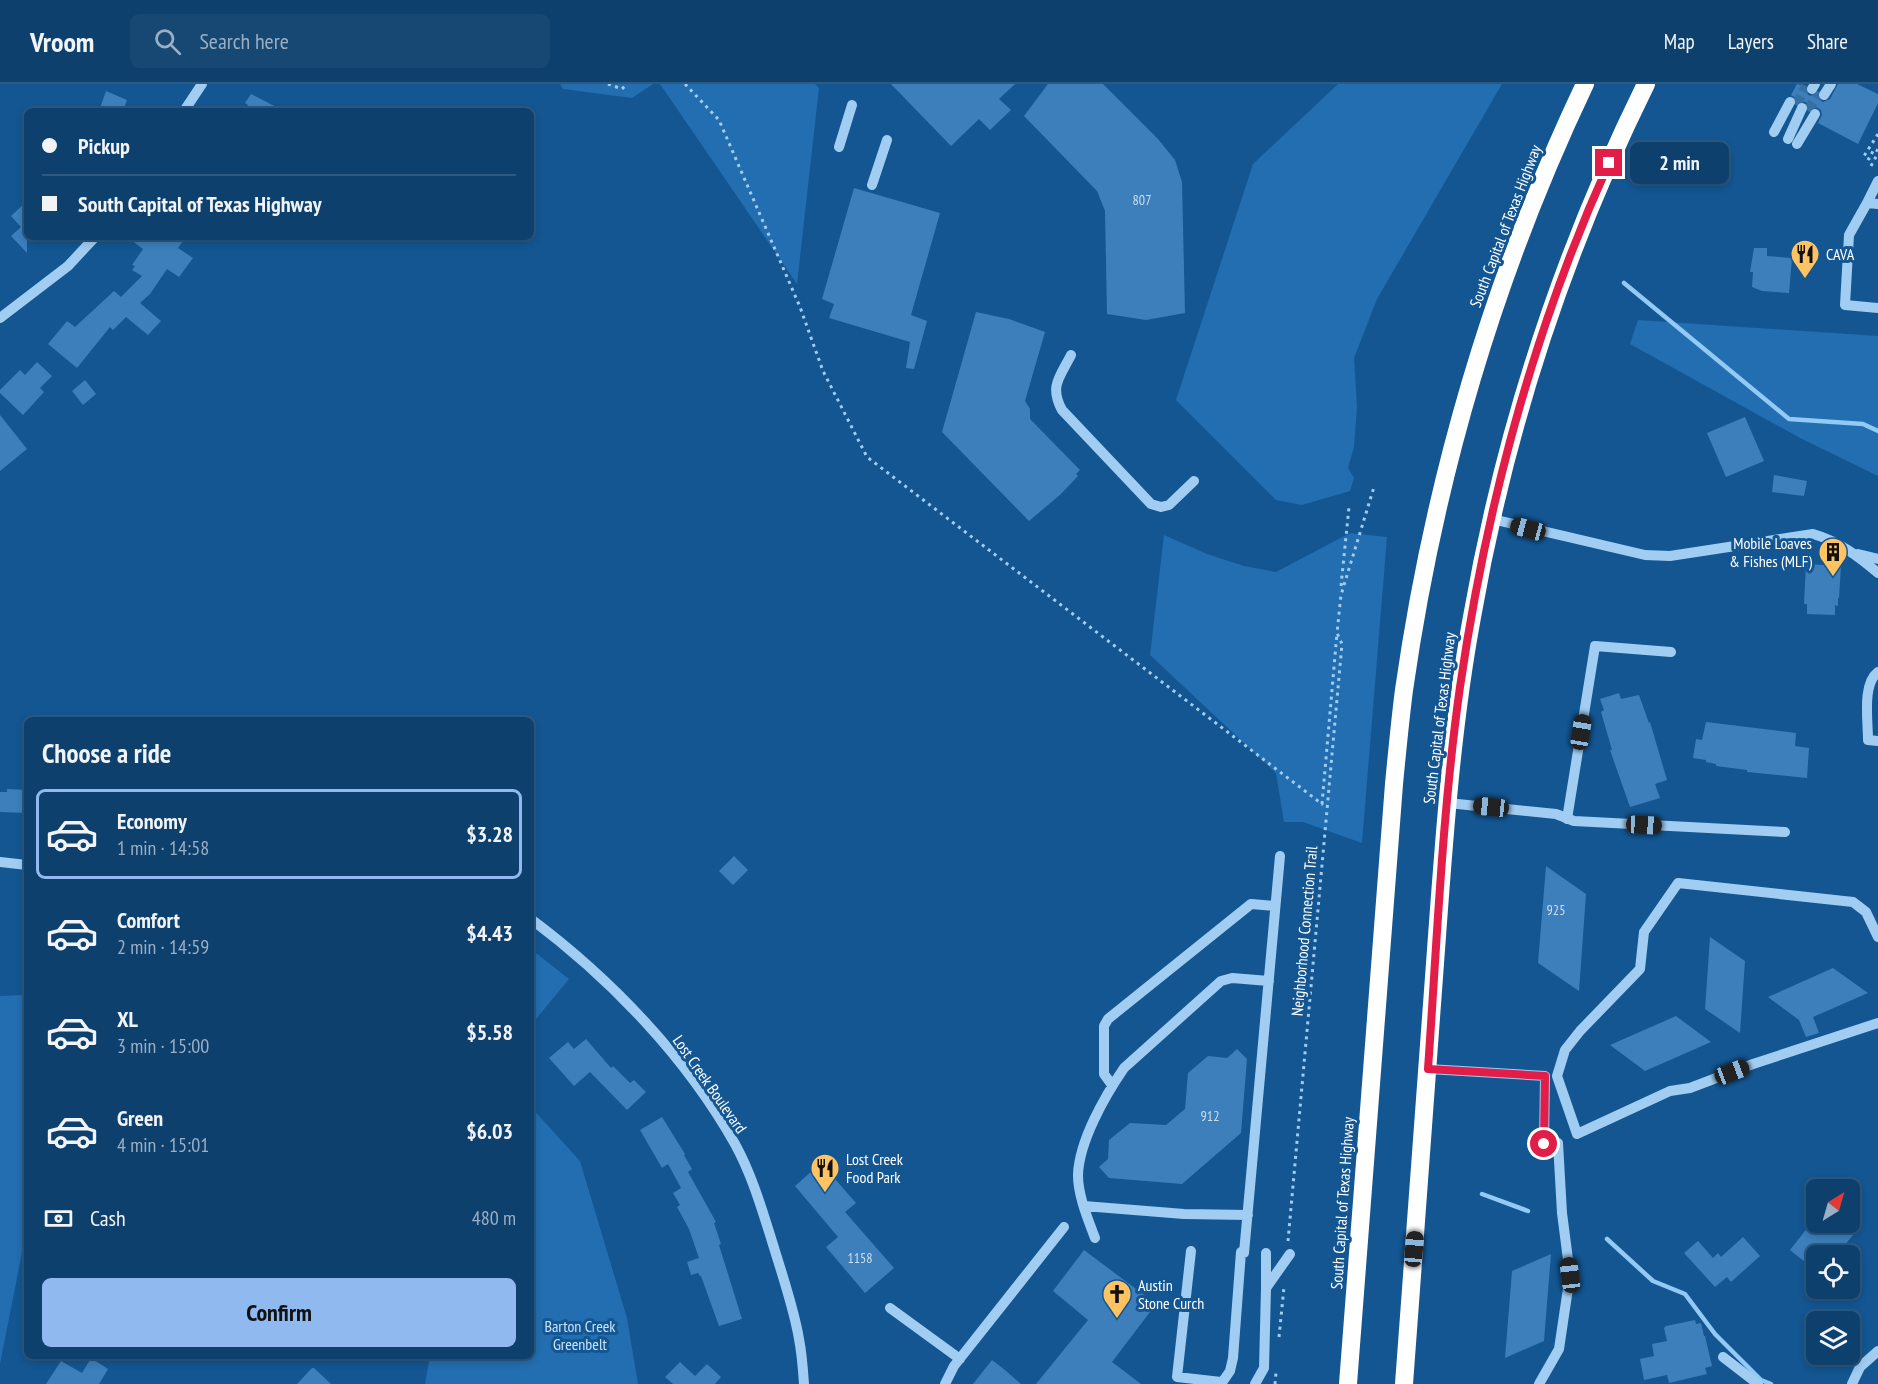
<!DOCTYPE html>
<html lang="en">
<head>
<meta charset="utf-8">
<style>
	:root { --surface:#0e406e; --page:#174773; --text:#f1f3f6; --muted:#9bafc2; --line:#2e5981; --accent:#90b9f0 }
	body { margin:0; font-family:"PT Sans Narrow",sans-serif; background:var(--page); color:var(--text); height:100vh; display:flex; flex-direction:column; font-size:22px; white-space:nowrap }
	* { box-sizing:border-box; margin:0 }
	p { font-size:20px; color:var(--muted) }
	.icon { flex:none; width:33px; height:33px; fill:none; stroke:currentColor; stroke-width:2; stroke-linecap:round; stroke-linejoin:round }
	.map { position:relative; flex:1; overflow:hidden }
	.sheet { position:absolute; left:24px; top:633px; width:510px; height:642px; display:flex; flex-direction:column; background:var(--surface); border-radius:9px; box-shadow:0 3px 9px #0003,0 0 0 2px var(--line) }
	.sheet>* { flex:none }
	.top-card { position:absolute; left:24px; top:24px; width:510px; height:132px; border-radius:9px; box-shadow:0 3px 9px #0003,0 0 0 2px var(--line); display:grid; align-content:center; height:132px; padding:0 18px; background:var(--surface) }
	.needle { width:39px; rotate:37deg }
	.tools { position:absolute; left:1806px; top:1095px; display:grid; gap:12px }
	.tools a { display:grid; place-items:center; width:54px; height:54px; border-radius:9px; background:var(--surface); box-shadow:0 3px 9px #0003,0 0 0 2px var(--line); font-size:30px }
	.end { position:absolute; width:27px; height:27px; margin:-14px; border:8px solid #e11d48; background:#fff; box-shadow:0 0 0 3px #fff }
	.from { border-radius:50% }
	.bubble { position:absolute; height:42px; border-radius:9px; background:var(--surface); box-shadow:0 3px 9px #0003,0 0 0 2px var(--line); font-size:20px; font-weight:600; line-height:42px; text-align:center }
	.car { position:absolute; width:18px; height:36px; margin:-18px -9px; border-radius:8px; box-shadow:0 0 4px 2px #0007; background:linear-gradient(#222 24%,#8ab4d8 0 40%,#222 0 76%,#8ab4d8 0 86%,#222 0) }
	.top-card b { display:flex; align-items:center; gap:21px; height:57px; font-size:22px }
	.top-card b+b { border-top:2px solid var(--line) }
	.top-card i { width:15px; height:15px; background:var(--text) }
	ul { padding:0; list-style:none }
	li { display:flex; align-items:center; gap:18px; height:90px; margin:0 12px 9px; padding:0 6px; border:3px solid transparent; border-radius:9px }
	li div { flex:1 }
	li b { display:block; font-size:22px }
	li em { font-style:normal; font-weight:600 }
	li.current { border-color:var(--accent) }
	li>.icon { width:54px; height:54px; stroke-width:1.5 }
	h2 { padding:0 18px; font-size:27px; line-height:72px }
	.pay { display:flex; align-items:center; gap:15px; height:66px; padding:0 18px; font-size:22px }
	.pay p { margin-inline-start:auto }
	.primary-button { display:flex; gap:12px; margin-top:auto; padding:12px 18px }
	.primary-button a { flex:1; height:69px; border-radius:9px; background:var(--accent); color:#111; font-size:24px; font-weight:600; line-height:69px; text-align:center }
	header { display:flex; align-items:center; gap:36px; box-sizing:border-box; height:84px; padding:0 30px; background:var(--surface); border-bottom:2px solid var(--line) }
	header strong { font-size:28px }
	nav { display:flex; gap:33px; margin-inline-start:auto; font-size:21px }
	.search { width:420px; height:54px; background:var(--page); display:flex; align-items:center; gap:15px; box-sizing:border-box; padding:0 21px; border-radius:9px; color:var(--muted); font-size:22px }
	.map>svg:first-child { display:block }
</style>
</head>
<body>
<header>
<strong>Vroom</strong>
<div class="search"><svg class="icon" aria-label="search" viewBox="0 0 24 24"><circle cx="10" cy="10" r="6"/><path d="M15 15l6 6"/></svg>Search here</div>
<nav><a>Map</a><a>Layers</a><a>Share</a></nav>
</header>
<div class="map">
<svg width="1878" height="1300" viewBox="0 0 1878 1300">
	<rect width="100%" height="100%" fill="#135692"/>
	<path fill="#226eb0" d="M560,0H653L632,14L563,5Z
		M660,0H815L819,4L797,200Z
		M1338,0H1502L1377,215L1354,274L1357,323L1354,363L1348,384L1354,394L1350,407L1302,421L1276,416L1176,316L1253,80Z
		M1638,236L1878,252V392L1800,354L1630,260Z
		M1350,449L1387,453L1362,759L1303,738H1284L1276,689L1150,571L1164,451L1207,470L1244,482L1276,488Z
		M531,865L569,895L531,941Z
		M27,911V1143L0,1280V912Z
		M531,1023L580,1077L627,1234L638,1300H425L430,1272H531Z"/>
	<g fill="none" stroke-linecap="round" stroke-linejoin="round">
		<path stroke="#92c9f5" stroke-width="4.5" d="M1624,199L1789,335L1863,340L1878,347
			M1482,1110L1528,1127
			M1607,1155L1653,1197L1685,1210L1715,1250L1761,1296L1771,1300"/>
	</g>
	<path fill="#3c7fbb" d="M891,0H1015L999,15L1011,26L990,46L979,35L951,62Z
		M1048,0H1103L1158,55L1175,76L1182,98L1185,229L1146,236L1107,230L1105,127L1097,107L1024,32Z
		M1797,0L1805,2V5L1808,11L1812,12L1817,11L1818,15L1823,18L1830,15L1838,0H1857L1878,10V19L1858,60L1818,39L1822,31L1821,26L1816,23L1809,25L1808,19L1802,17L1797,18L1796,14L1791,11Z
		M106,7L127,16L123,27H99Z
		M251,10L284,27H245L248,21L245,19Z
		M854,104L940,129L911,231L927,237L914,285L906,284L910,258L829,234L834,220L822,215Z
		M27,117V169L11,152L21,143L11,132Z
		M127,153H186L178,164L193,174L179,193L167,185L150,210L140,219L161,237L148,251L126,233L113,246L110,243L77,284L48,260L67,237L75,243L114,207L121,213L142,192L132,186L135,182L132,181L143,165Z
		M1754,164H1767V172L1792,174L1789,209L1762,207L1752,203L1753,188H1750Z
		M976,228L1009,235L1045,248L1025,317L1030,325V335L1080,386L1076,390L1078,392L1061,410L1029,437L942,348Z
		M37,278L52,292L40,304L44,308L23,331L0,309V306L20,286L25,291Z
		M85,296L96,310L83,321L72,307Z
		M0,331L27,365L0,387Z
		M1745,333L1764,377L1726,393L1707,349Z
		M1774,391L1807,397L1804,412L1772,408Z
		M1806,480L1841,482L1839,514H1838V522L1835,521V531L1807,530V520H1804Z
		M1619,609L1621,615L1639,611L1649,639L1650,638L1667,696L1655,700L1660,714L1630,723L1610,666H1612L1601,628L1604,626L1600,615Z
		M1706,638L1796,649L1795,662L1809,664L1807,694L1747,688V686L1716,682V680L1706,678V676L1693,674L1696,655L1702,656Z
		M7,705L27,706V729L0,728V708H7Z
		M734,772L748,786L733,801L719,787Z
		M1546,782L1586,810L1579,907L1538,879Z
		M1710,853L1745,877L1740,949L1705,925Z
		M1833,884L1868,909L1813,933L1819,949L1806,953L1799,936L1768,913Z
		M1676,932L1711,958L1645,987L1610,961Z
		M586,955L611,984L613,982L630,999L634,996L646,1008L627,1026L590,988L574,1002L549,974L568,958L574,965Z
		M1237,965L1247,975L1241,1049L1182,1100L1109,1094L1099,1083L1108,1075L1109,1056L1130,1039L1166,1041L1185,1025L1188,989L1208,972L1227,974Z
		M662,1033L685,1070L684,1071L692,1085L688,1088L716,1138L714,1139L721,1160L719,1161L742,1235L719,1242L701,1192H700L698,1189L691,1191L687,1178L699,1174L689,1145L677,1123L680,1121L673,1109L681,1104L668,1080L662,1084L640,1046Z
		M821,1079L856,1119L845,1128L894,1184L865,1209L826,1163L838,1153L795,1102Z
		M1812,1138H1851L1858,1145L1844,1162L1842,1160L1833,1172H1816V1187L1790,1166Z
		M1743,1153L1760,1172L1731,1198L1727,1193L1715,1203L1684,1169L1698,1157L1713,1174L1718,1169L1721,1173Z
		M1084,1166L1156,1220L1112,1278L1141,1300H1036L1088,1236L1053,1207Z
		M1551,1170L1544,1257L1505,1274L1512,1187Z
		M1695,1236L1696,1240L1701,1239L1704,1252H1705L1712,1282L1705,1284L1707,1290L1669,1299L1667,1291L1644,1296L1640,1275L1654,1272L1652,1260L1667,1257L1664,1244L1666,1242Z
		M91,1274L108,1285L99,1300H46L61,1277L82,1289Z
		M992,1276L1005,1286L1021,1300H973Z
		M680,1278L695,1292L707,1280L721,1293L715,1300H673L665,1293Z
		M312,1284H314L331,1300H297Z"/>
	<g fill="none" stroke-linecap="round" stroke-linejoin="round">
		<path stroke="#366fa2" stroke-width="10" stroke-dasharray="10 5" stroke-linecap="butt" d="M1796,21L1806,2
			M1808,27L1819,8"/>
		<path stroke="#a1cdf2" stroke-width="3" stroke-dasharray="3 4.5" stroke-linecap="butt" d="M608,0L622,5L627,0
			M685,0L719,36L800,223L823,287L867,373L1322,720L1337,549
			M1878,50L1864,72L1869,75L1874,65L1878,67
			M1871,82L1878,69
			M1341,502L1349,423
			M1288,1157L1342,560L1337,549L1341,511L1374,403
			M1279,1253L1284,1203
			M1275,1300L1276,1289"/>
		<path stroke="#a1cdf2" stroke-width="10" d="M1812,5L1815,0
			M1824,11L1831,0
			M184,27L202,0
			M1774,48L1790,18
			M1788,55L1802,24
			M1797,60L1815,30
			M839,63L852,21
			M1878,97L1867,119L1878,120
			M872,101L887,56
			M1867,119L1849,151L1845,221L1878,224
			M0,234L68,182L95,153
			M1071,271C1060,293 1049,302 1062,326L1151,420L1161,423L1169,421L1194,397
			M1492,435L1645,471L1670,472L1813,450C1838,457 1858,472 1878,489
			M1858,470L1878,475
			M1878,588C1862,600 1868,636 1868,656L1878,657
			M1448,719L1556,730L1574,737L1785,748
			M1567,735L1595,562L1671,568
			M0,778L27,781
			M531,835C611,895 686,973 735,1060C751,1089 761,1122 771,1154C780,1184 794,1224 799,1255C802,1270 803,1285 804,1300
			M1878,853L1866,828L1853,818L1678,799L1644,848L1640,885L1580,947L1565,966L1557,992L1577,1050L1670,1007L1690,1004L1753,980L1878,939
			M1428,985L1545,992L1544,1060L1558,1059L1562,1129L1570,1191L1559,1265L1539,1300
			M1112,1001L1104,990V942L1108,935L1251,820L1275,822
			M1084,1122L1184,1130L1248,1131
			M1095,1154C1088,1135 1078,1112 1078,1091C1079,1057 1105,1012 1124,984L1221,897L1232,894L1269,897
			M1191,1167L1177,1293L1221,1298
			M1244,1169L1280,772
			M1266,1169V1204L1290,1170
			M890,1224L960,1275
			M1723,1273L1758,1300
			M945,1300L954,1282L1064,1143
			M1221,1300L1230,1287L1233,1274L1241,1168
			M1255,1300L1264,1284L1266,1204
			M1852,1300L1860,1283L1878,1267"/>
		<path stroke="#fff" stroke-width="18" d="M1348,1300L1394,700C1397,669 1400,637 1404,606C1434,396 1494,191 1585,0
			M1404,1300C1414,1164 1425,1028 1434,893C1443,772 1450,652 1472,533C1504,349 1563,168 1646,0"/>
	</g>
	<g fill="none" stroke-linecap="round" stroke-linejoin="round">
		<path stroke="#e11d48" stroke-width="8" d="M1544,1060L1545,992L1428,985C1437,858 1442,730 1460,603C1486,424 1534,244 1609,79"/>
	</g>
	<defs>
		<g id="restaurant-pin" transform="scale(1.5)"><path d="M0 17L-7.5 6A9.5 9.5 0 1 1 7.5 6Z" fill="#ffc361" stroke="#135692"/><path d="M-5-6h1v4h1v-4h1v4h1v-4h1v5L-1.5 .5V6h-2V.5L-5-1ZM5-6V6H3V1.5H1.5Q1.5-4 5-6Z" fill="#111"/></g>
		<g id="building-pin" transform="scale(1.5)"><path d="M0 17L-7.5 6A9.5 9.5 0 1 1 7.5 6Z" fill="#ffc361" stroke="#135692"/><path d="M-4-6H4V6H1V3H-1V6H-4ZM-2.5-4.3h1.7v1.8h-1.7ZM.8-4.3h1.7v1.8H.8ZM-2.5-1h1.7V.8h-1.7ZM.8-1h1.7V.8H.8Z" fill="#111"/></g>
		<g id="church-pin" transform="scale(1.5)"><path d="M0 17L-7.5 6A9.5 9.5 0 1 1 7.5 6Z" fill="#ffc361" stroke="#135692"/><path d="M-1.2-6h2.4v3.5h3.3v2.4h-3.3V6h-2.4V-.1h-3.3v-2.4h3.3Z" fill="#111"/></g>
	</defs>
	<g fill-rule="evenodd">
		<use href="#restaurant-pin" x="1805" y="170"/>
		<use href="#building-pin" x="1833" y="468"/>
		<use href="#restaurant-pin" x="825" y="1084"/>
		<use href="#church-pin" x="1117" y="1210"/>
	</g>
	<g text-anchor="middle" stroke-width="6" stroke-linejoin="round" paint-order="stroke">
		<g font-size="14" fill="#cedfee">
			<text x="1142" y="121">807</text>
			<text x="1556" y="831">925</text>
			<text x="1210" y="1037">912</text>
			<text x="860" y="1179">1158</text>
		</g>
		<g font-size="16" fill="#fff" stroke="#135692">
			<text transform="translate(1505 142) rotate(-69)" y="6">South Capital of Texas Highway</text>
			<text transform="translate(1439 634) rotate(-83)" y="6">South Capital of Texas Highway</text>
			<text transform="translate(1304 847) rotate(-85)" y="6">Neighborhood Connection Trail</text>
			<text transform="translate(710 1000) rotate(55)" y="6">Lost Creek Boulevard</text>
			<text transform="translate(1342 1119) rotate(-86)" y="6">South Capital of Texas Highway</text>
		</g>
		<g font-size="16" fill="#fff" stroke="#135692" text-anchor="start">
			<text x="1826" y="176">CAVA</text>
			<text x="1812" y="465" text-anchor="end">Mobile Loaves<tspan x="1812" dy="18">&amp; Fishes (MLF)</tspan></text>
			<text x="846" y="1081">Lost Creek<tspan x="846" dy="18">Food Park</tspan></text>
			<text x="1138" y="1207">Austin<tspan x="1138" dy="18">Stone Curch</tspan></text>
		</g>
		<g font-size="16" fill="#c8e4fd" stroke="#135692">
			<text x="580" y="1248">Barton Creek<tspan x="580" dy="18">Greenbelt</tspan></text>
		</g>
	</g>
</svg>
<div class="tools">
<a><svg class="needle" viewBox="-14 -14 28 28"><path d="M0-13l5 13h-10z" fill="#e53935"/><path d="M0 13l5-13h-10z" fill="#9bafc2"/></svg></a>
<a><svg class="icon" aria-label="locate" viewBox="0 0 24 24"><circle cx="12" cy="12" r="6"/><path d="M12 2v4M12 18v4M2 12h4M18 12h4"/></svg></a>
<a><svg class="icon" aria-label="layers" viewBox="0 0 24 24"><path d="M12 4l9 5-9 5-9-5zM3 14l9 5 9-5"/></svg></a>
</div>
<i class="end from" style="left:1544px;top:1060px"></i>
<i class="end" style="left:1609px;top:79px"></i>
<div class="bubble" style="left:1630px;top:58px;width:99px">2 min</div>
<i class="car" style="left:1528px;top:445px;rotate:285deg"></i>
<i class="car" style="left:1581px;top:648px;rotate:9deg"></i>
<i class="car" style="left:1491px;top:723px;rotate:276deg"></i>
<i class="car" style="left:1644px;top:741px;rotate:93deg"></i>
<i class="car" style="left:1732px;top:988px;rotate:69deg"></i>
<i class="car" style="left:1414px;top:1165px;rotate:5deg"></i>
<i class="car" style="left:1570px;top:1191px;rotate:353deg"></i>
<div class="top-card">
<b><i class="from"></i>Pickup</b>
<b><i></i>South Capital of Texas Highway</b>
</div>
<section class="sheet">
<h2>Choose a ride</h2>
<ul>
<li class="current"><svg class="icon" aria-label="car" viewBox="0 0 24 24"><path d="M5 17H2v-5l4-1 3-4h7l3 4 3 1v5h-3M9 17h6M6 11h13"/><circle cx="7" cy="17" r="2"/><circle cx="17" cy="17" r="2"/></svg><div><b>Economy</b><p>1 min · 14:58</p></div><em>$3.28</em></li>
<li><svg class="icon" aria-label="car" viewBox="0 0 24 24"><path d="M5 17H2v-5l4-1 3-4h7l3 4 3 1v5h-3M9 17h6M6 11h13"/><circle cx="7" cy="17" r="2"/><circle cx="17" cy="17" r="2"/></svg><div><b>Comfort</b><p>2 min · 14:59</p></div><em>$4.43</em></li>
<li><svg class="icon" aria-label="car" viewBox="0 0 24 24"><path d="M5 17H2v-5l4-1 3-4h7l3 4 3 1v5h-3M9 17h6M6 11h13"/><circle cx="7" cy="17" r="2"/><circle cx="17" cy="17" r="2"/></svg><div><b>XL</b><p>3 min · 15:00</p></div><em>$5.58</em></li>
<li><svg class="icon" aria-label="car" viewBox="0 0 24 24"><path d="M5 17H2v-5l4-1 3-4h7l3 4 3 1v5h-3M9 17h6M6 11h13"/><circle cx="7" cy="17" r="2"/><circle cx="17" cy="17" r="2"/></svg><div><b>Green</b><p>4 min · 15:01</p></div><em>$6.03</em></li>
</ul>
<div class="pay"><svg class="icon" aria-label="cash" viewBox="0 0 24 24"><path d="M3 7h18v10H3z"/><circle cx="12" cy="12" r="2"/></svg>Cash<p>480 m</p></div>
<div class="primary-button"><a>Confirm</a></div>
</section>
</div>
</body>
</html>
